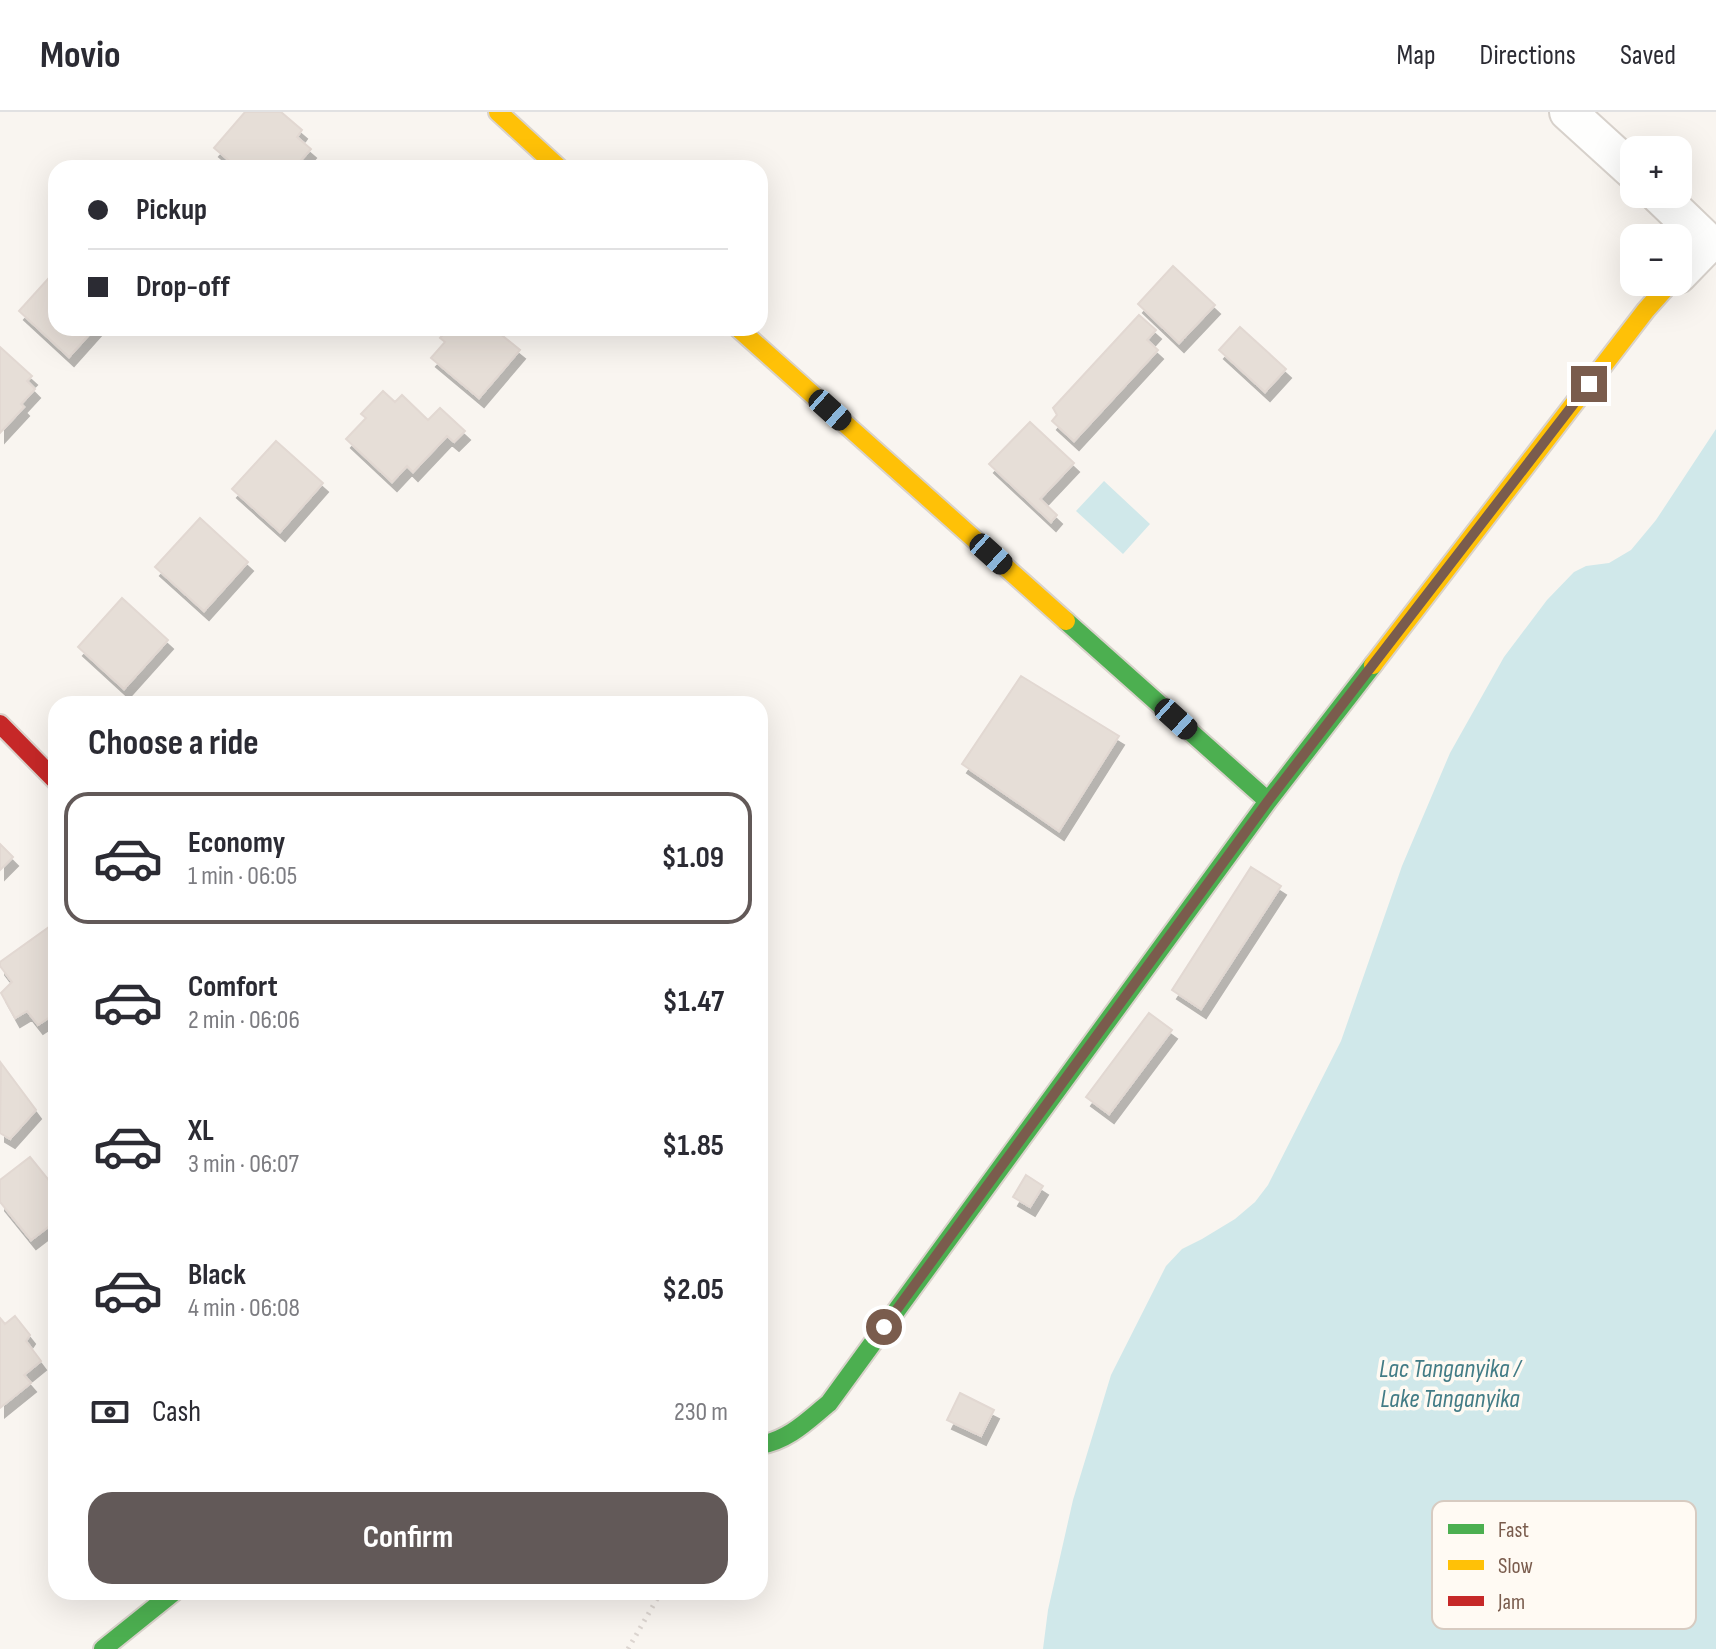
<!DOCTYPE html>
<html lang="en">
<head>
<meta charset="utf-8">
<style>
	:root { --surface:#fff; --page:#f7f7f7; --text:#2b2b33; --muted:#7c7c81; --line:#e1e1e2; --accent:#625958 }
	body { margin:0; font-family:"Sofia Sans Condensed",sans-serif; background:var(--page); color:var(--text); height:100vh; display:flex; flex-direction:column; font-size:30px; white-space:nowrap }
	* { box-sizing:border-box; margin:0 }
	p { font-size:26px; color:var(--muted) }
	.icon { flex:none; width:44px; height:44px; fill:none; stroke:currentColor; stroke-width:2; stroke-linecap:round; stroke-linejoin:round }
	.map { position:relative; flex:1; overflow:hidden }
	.side { position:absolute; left:48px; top:584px; width:720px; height:904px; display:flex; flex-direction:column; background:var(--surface); border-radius:24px; box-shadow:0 8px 32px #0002 }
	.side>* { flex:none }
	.top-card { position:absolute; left:48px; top:48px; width:720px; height:176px; border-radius:24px; box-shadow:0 8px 32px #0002; display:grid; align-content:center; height:176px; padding:0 40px; background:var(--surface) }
	.tools { position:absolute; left:1620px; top:24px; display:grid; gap:16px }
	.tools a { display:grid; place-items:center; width:72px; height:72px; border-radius:16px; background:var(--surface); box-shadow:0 8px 32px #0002; font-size:40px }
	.end { position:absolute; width:36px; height:36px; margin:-18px; border:10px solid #7a5c4d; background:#fff; box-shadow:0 0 0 4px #fff }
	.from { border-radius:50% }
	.car { position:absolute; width:24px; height:48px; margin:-24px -12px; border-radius:10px; box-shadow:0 0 6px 2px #0007; background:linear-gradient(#222 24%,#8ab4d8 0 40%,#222 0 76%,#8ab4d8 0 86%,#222 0) }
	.top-card b { display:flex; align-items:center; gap:28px; height:76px; font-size:30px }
	.top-card b+b { border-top:2px solid var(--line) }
	.top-card i { width:20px; height:20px; background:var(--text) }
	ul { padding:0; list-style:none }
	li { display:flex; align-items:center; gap:24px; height:132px; margin:0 16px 12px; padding:0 24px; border:4px solid transparent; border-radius:24px }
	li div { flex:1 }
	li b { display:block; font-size:30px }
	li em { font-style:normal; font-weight:700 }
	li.on { border-color:var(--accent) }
	li>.icon { width:72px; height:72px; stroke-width:1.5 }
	h2 { padding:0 40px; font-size:36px; line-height:96px }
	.pay { display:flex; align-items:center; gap:20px; height:88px; padding:0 40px; font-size:30px }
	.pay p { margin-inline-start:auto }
	.primary-button { display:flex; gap:16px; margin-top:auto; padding:16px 40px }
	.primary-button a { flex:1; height:92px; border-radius:24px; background:var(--accent); color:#fff; font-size:32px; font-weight:700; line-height:92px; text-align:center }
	header { display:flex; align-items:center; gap:48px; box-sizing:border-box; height:112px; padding:0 40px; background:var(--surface); border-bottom:2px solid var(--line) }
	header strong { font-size:38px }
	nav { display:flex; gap:44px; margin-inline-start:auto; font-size:28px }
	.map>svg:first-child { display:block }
</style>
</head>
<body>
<header>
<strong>Movio</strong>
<nav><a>Map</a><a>Directions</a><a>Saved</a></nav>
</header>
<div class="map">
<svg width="1716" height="1537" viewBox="0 0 1716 1537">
	<defs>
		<filter id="shadow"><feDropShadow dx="5" dy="9" stdDeviation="0" flood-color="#0004"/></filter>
	</defs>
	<rect width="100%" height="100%" fill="#f9f5f0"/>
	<path fill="#d0e8ea" d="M1716,317V1537H1043L1048,1498L1073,1388L1111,1263L1166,1154L1182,1137L1202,1127L1235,1107L1255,1090L1268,1073L1341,929L1402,754L1450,641L1504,545L1547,488L1574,460L1586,454L1609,451L1631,438L1656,408Z
		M1104,369L1150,412L1123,442L1076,399Z"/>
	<path fill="#e6ded7" stroke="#e2d8d2" stroke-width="2" filter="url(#shadow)" d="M245,0H281L302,18L297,25L311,37L294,56H238L214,36Z
		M1173,154L1215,193L1179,231L1138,192Z
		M56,158V216H95L69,245L19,199Z
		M1139,203L1156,218L1147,228L1158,238L1074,329L1052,309L1057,303L1053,296Z
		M1240,215L1286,257L1265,280L1219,238Z
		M449,216H493L520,238L479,286L431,246L445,230L440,226Z
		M0,235L32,264L27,269L35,277L21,292L24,295L0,321Z
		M383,279L395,290L402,283L428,308L440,296L465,319L454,330L447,324L413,360L407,354L392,370L346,327L366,306L361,302Z
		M1030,310L1074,351L1040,387L1057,403L1051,410L989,352Z
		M276,329L323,371L280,420L232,377Z
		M200,406L248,450L204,499L155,455Z
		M122,486L168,528L124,577L78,535Z
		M1021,564L1119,624L1059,719L962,652Z
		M0,732L13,745L0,758Z
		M1251,755L1281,774L1201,897L1172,878Z
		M56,810V915L50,905L38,913L27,899L15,906L1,881L12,870L0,854V850Z
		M1149,901L1172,918L1109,1002L1086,985Z
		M1,951L36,998L10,1027L0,1021Z
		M30,1045L56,1077V1109L31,1128L0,1090V1068Z
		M1026,1063L1043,1074L1030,1095L1013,1085Z
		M15,1204L30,1223L26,1229L41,1249L24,1263L31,1271L0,1296V1206L5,1212Z
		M960,1281L994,1298L981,1324L947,1308Z"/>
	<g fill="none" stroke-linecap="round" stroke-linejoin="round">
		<g stroke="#d7d1cb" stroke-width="40">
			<path id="street" d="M1568,0L1634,60
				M1658,82L1709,131L1678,163"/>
		</g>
		<g stroke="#d9d2cb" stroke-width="22">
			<path id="fast" d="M1066,509L1268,689
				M760,1333C789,1328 807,1309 829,1291L1268,689L1373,553
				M103,1537L174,1480"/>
		</g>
		<g stroke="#d9d2cb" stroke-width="22">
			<path id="slow" d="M498,0L559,56
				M738,216L1066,509
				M1373,553L1646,198L1671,170"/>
		</g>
		<g stroke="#d9d2cb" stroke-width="22">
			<path id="jam" d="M0,612L56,669"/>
		</g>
		<path stroke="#dcd5d0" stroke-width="5" stroke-dasharray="2 6" stroke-linecap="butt" d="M628,1537L661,1480"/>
		<use href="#street" stroke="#fefefd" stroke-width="36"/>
		<use href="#fast" stroke="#4caf50" stroke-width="18"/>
		<use href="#slow" stroke="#ffc107" stroke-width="18"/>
		<use href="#jam" stroke="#c62828" stroke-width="18"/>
	</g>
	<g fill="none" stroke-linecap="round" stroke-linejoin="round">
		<path stroke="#7a5c4d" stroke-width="10" d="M884,1215L1268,689L1589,272"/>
	</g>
	<g text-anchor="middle" stroke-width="7" stroke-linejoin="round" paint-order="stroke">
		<g font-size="26" font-style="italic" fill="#437c86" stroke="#fffaf3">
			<text x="1450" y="1265">Lac Tanganyika /<tspan x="1450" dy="30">Lake Tanganyika</tspan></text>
		</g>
	</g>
	<rect x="1432" y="1389" width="264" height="128" rx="12" fill="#fffaf3" stroke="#d7cbc1" stroke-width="2"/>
	<rect x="1448" y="1412" width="36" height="10" fill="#4caf50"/>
	<rect x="1448" y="1448" width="36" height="10" fill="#ffc107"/>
	<rect x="1448" y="1484" width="36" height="10" fill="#c62828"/>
	<g font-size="22" fill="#7a5c4d">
		<text x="1498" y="1425">Fast</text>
		<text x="1498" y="1461">Slow</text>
		<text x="1498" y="1497">Jam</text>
	</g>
</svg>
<div class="tools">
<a>+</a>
<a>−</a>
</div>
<i class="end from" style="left:884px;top:1215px"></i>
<i class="end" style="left:1589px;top:272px"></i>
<i class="car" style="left:830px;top:298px;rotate:132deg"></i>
<i class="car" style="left:991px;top:442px;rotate:132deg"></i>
<i class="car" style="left:1176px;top:607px;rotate:132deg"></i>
<div class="top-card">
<b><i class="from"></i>Pickup</b>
<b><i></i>Drop-off</b>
</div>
<section class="side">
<h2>Choose a ride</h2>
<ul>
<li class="on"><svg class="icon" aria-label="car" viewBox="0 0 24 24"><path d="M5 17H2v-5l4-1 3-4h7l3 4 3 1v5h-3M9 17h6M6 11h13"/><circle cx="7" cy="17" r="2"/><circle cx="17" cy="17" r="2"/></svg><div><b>Economy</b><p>1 min · 06:05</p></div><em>$1.09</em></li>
<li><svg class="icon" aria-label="car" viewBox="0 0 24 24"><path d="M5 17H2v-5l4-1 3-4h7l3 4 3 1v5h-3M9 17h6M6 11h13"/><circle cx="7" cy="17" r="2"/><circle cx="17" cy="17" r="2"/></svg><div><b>Comfort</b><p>2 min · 06:06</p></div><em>$1.47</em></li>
<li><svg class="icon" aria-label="car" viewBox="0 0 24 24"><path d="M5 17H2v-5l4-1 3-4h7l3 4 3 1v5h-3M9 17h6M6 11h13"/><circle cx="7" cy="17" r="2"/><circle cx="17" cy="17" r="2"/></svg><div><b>XL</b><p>3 min · 06:07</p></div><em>$1.85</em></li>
<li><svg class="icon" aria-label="car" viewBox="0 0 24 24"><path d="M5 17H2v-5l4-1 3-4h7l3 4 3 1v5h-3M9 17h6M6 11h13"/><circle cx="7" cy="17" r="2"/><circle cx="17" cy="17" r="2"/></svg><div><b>Black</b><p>4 min · 06:08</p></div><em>$2.05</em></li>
</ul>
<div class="pay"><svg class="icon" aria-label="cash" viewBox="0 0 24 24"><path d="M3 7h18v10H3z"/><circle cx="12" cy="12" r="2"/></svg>Cash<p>230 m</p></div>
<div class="primary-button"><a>Confirm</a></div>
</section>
</div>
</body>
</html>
